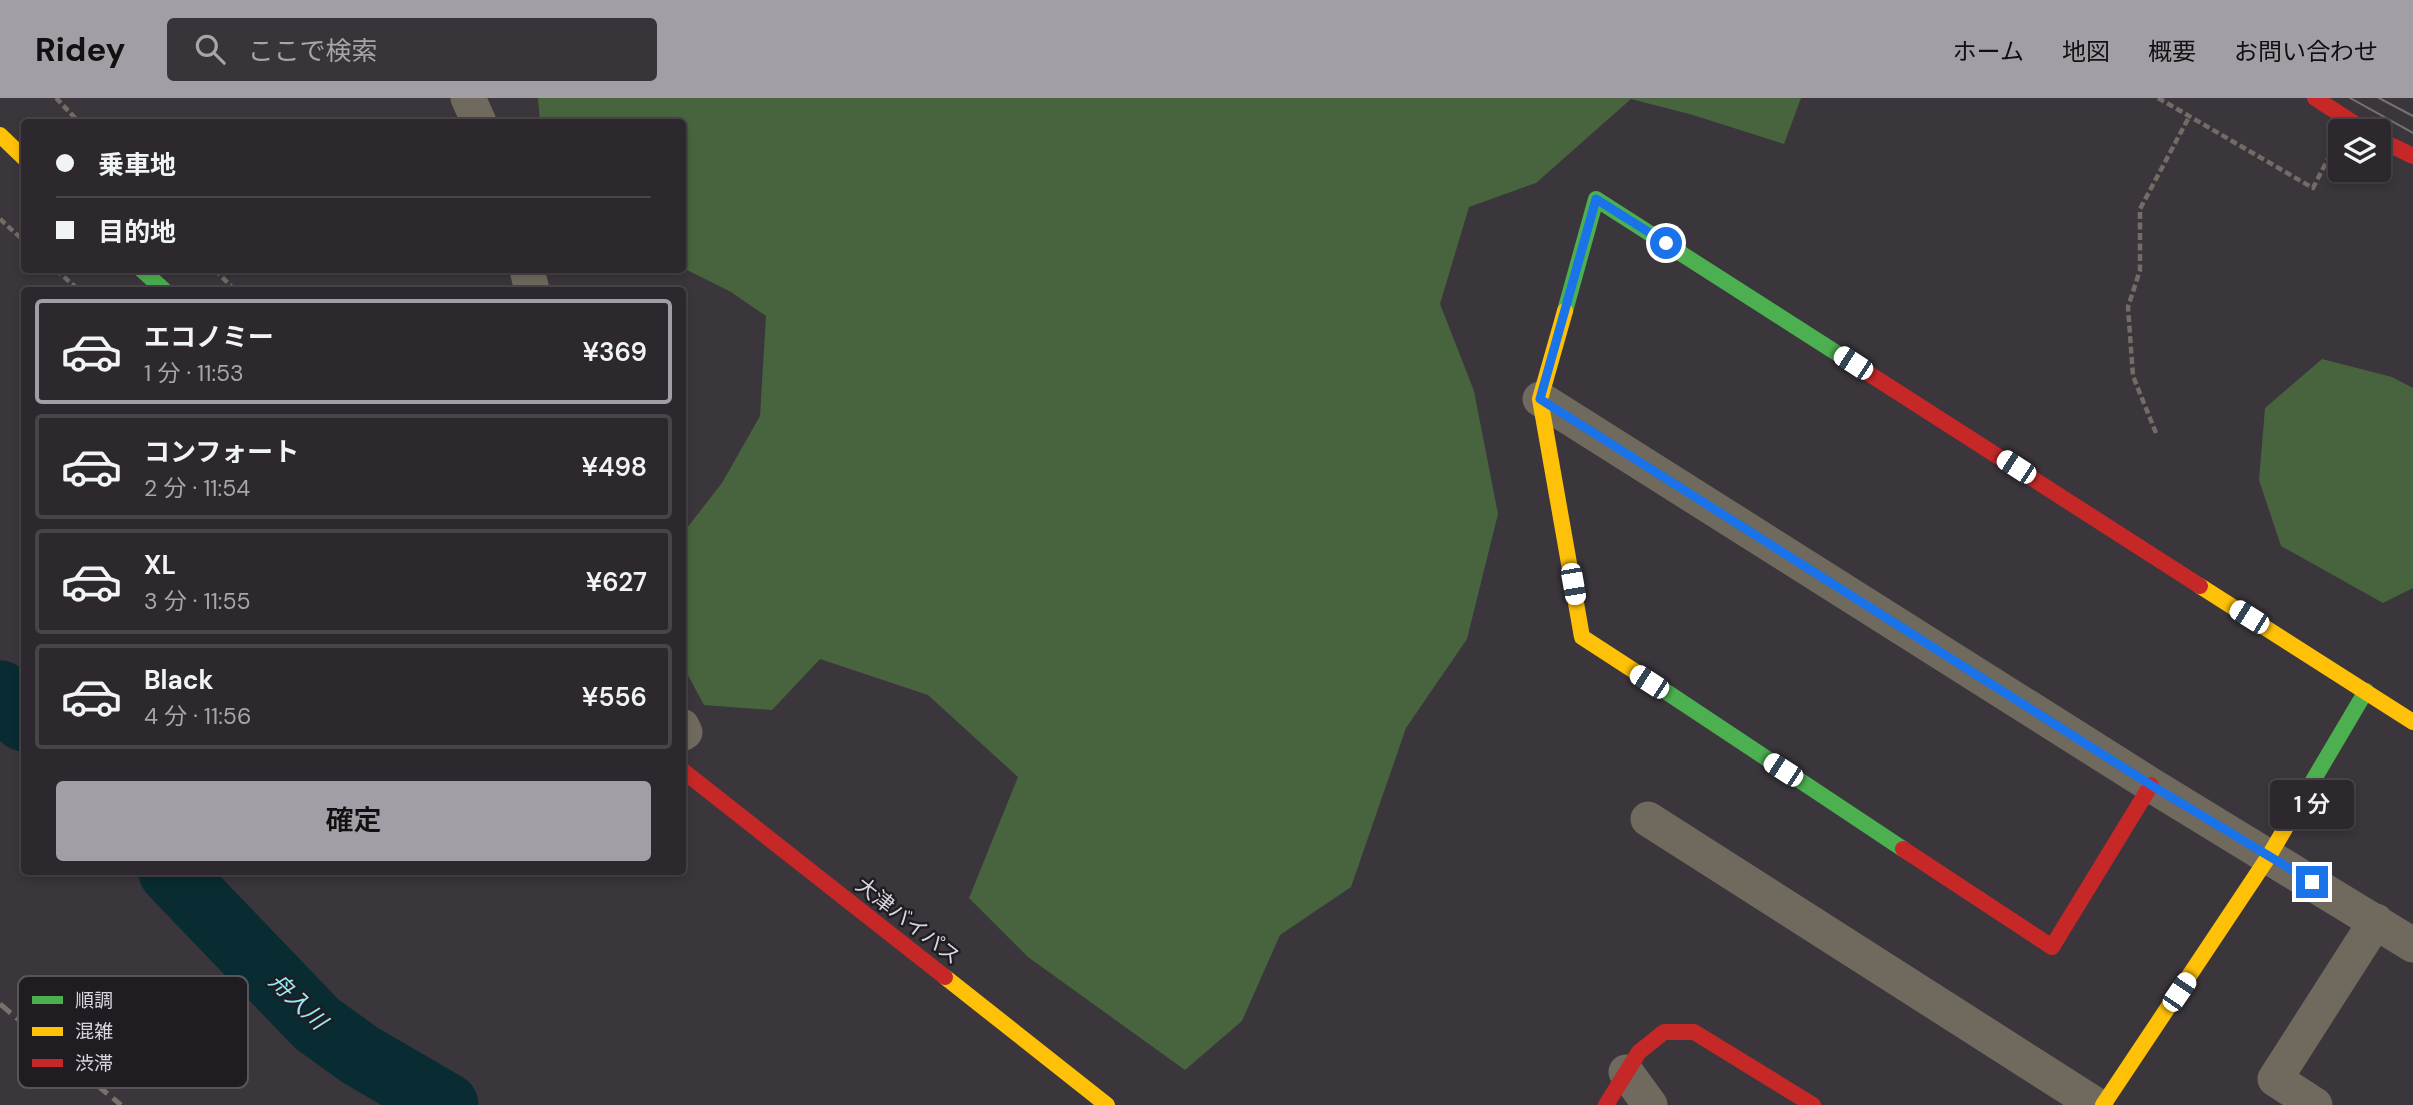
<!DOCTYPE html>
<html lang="ja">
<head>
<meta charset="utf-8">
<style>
	:root { --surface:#2c282d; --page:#383439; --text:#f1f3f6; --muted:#a6a6aa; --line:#484449; --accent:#a39ea5 }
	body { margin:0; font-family:"DM Sans","Noto Sans JP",sans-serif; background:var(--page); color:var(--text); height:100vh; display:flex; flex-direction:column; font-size:26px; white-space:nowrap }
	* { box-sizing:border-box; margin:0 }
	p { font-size:23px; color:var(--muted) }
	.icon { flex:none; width:38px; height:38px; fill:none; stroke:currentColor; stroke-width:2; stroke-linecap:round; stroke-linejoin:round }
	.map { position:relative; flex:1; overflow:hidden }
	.side { position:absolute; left:21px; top:189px; width:665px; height:588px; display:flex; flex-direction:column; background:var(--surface); border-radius:7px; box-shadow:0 4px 10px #0003,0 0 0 2px var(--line) }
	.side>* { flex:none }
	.guide { position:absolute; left:21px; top:21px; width:665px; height:154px; border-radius:7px; box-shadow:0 4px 10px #0003,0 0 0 2px var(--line); display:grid; align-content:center; height:154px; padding:0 35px; background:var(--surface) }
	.fabs { position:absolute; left:2328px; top:21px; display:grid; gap:14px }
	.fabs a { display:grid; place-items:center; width:63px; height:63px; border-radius:7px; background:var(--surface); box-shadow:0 4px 10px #0003,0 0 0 2px var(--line); font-size:35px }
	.end { position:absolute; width:32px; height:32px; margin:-16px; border:9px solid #1a73e8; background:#fff; box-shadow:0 0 0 4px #fff }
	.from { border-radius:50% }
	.bubble { position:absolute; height:49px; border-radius:7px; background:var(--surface); box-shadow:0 4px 10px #0003,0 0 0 2px var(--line); font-size:23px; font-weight:600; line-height:49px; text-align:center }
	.car { position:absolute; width:21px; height:42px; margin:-21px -10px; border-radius:9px; box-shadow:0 0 5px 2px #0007; background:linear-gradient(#fff 24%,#345 0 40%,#fff 0 76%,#345 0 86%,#fff 0) }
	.guide b { display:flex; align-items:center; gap:24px; height:66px; font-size:26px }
	.guide b+b { border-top:2px solid var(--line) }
	.guide i { width:18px; height:18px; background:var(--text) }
	ul { padding:12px 0 0; list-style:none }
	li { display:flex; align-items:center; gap:21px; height:105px; margin:0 14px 10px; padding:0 21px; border:4px solid var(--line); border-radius:7px }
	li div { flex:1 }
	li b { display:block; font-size:26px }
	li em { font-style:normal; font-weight:600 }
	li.on { border-color:var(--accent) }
	li>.icon { width:63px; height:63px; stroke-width:1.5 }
	.primary-button { display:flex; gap:14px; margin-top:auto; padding:14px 35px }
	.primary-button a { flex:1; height:80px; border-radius:7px; background:var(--accent); color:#111; font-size:28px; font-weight:600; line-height:80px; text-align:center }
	header { display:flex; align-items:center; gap:42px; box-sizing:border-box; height:98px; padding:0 35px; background:var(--accent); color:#111 }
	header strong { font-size:33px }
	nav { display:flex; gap:38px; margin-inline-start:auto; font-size:24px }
	.search { width:490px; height:63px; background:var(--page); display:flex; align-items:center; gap:18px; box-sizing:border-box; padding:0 24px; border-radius:7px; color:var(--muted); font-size:26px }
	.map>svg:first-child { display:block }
</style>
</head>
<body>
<header>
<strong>Ridey</strong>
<div class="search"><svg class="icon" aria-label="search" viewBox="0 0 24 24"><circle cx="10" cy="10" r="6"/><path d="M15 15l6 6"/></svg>ここで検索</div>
<nav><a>ホーム</a><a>地図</a><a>概要</a><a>お問い合わせ</a></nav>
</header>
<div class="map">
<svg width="2413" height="1007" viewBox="0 0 2413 1007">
	<rect width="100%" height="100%" fill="#3a363c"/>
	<path fill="#48643f" d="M538,0H1801L1784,46L1693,17L1631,1L1536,85L1469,109L1440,206L1474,293L1498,416L1467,541L1406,630L1351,789L1280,837L1242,923L1185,972L1028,859L969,800L1018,679L928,597L820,561L772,612L704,607L683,568V435L722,385L760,318L766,218L731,194L683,170L682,24H540Z
		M2322,261L2392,279L2413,290V490L2383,505L2281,448L2259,382L2265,310Z"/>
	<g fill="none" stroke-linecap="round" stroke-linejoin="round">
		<path stroke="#082c31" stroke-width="65" d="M0,595L24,621
			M171,774L317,926L360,957L446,1007"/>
		<path stroke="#726c66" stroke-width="4.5" stroke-dasharray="7 3.5" stroke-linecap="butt" d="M56,0L79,24
			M2158,0L2313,90L2331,55
			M0,121L24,143
			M56,172L79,192
			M215,172L231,188V192
			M2156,335L2133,278L2128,209L2140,172V111L2189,19"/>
		<path stroke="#70695d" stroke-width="35" d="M468,0L479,24
			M527,172L532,192
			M1540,301L2151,687L2413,847
			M682,628L685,634L682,636
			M1648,721L2096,1007
			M1626,974L1650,1007
			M2315,1007L2275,981L2376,823"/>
		<path stroke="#4caf50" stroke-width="16" d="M142,172L164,192
			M1565,213L1596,101L1846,261
			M1659,589L1903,751
			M2298,708L2366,593"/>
		<path stroke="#ffc107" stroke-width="16" d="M0,37L24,60
			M1565,213L1540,301L1582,539L1659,589
			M2200,488L2413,624
			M945,879L1107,1007
			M2103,1007L2269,758L2298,708"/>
		<path stroke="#c62828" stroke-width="16" d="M2315,0L2366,33
			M2378,41L2413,58
			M1846,261L2200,488
			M682,672L945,879
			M1903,751L2052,849L2151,687
			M1606,1007L1639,954L1664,934H1694L1813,1007"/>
		<path stroke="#78726d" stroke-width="2" d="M2350,0L2413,35
			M2379,0L2413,18"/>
		<path stroke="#78726d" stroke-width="5" stroke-dasharray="14 7" stroke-linecap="butt" d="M0,906L121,1007"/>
	</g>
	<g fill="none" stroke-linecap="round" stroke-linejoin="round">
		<path stroke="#1a73e8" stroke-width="9" d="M1666,145L1596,101L1540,301L2151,687L2312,784"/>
	</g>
	<g text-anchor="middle" stroke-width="5" stroke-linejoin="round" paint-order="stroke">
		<g font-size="21" fill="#dbd6de" stroke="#201d22">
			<text transform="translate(908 823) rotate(38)" y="7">大津バイパス</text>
		</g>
		<g font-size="23" font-style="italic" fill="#96e9f6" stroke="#201d22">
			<text transform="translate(298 903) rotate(44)" y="8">舟入川</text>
		</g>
	</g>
	<rect x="18" y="878" width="230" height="112" rx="10" fill="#201d22" stroke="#58545a" stroke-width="2"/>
	<rect x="32" y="898" width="31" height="8" fill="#4caf50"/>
	<rect x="32" y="929" width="31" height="9" fill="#ffc107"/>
	<rect x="32" y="961" width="31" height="8" fill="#c62828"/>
	<g font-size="19" fill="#dbd6de">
		<text x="75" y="909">順調</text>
		<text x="75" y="940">混雑</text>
		<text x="75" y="972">渋滞</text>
	</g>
</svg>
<div class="fabs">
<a><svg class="icon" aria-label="layers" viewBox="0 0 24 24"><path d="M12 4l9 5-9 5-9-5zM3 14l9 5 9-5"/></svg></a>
</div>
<i class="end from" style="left:1666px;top:145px"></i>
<i class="end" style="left:2312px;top:784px"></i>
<div class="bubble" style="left:2270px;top:682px;width:84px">1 分</div>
<i class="car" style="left:1853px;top:265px;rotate:303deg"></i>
<i class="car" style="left:2016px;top:369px;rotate:303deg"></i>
<i class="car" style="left:1573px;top:486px;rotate:170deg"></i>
<i class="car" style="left:2249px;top:519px;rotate:302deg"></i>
<i class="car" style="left:1649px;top:584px;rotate:303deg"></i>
<i class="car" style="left:1783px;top:672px;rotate:303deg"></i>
<i class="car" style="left:2179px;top:894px;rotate:34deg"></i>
<div class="guide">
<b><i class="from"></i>乗車地</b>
<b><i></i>目的地</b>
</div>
<section class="side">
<ul>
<li class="on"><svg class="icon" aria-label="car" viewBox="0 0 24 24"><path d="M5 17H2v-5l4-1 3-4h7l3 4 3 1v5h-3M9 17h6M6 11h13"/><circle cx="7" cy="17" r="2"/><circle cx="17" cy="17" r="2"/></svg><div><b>エコノミー</b><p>1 分 · 11:53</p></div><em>¥369</em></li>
<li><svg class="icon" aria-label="car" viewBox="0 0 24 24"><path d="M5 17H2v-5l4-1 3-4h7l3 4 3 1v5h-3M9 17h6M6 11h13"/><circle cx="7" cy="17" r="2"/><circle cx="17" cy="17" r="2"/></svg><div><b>コンフォート</b><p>2 分 · 11:54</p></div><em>¥498</em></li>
<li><svg class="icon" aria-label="car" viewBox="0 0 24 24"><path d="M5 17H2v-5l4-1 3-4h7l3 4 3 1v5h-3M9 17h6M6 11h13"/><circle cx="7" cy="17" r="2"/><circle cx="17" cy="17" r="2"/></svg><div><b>XL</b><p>3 分 · 11:55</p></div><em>¥627</em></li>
<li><svg class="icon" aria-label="car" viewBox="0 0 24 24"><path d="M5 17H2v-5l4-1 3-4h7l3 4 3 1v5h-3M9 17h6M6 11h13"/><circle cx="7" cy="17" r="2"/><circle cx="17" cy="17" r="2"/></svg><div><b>Black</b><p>4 分 · 11:56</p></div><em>¥556</em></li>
</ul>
<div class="primary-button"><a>確定</a></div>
</section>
</div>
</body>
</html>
